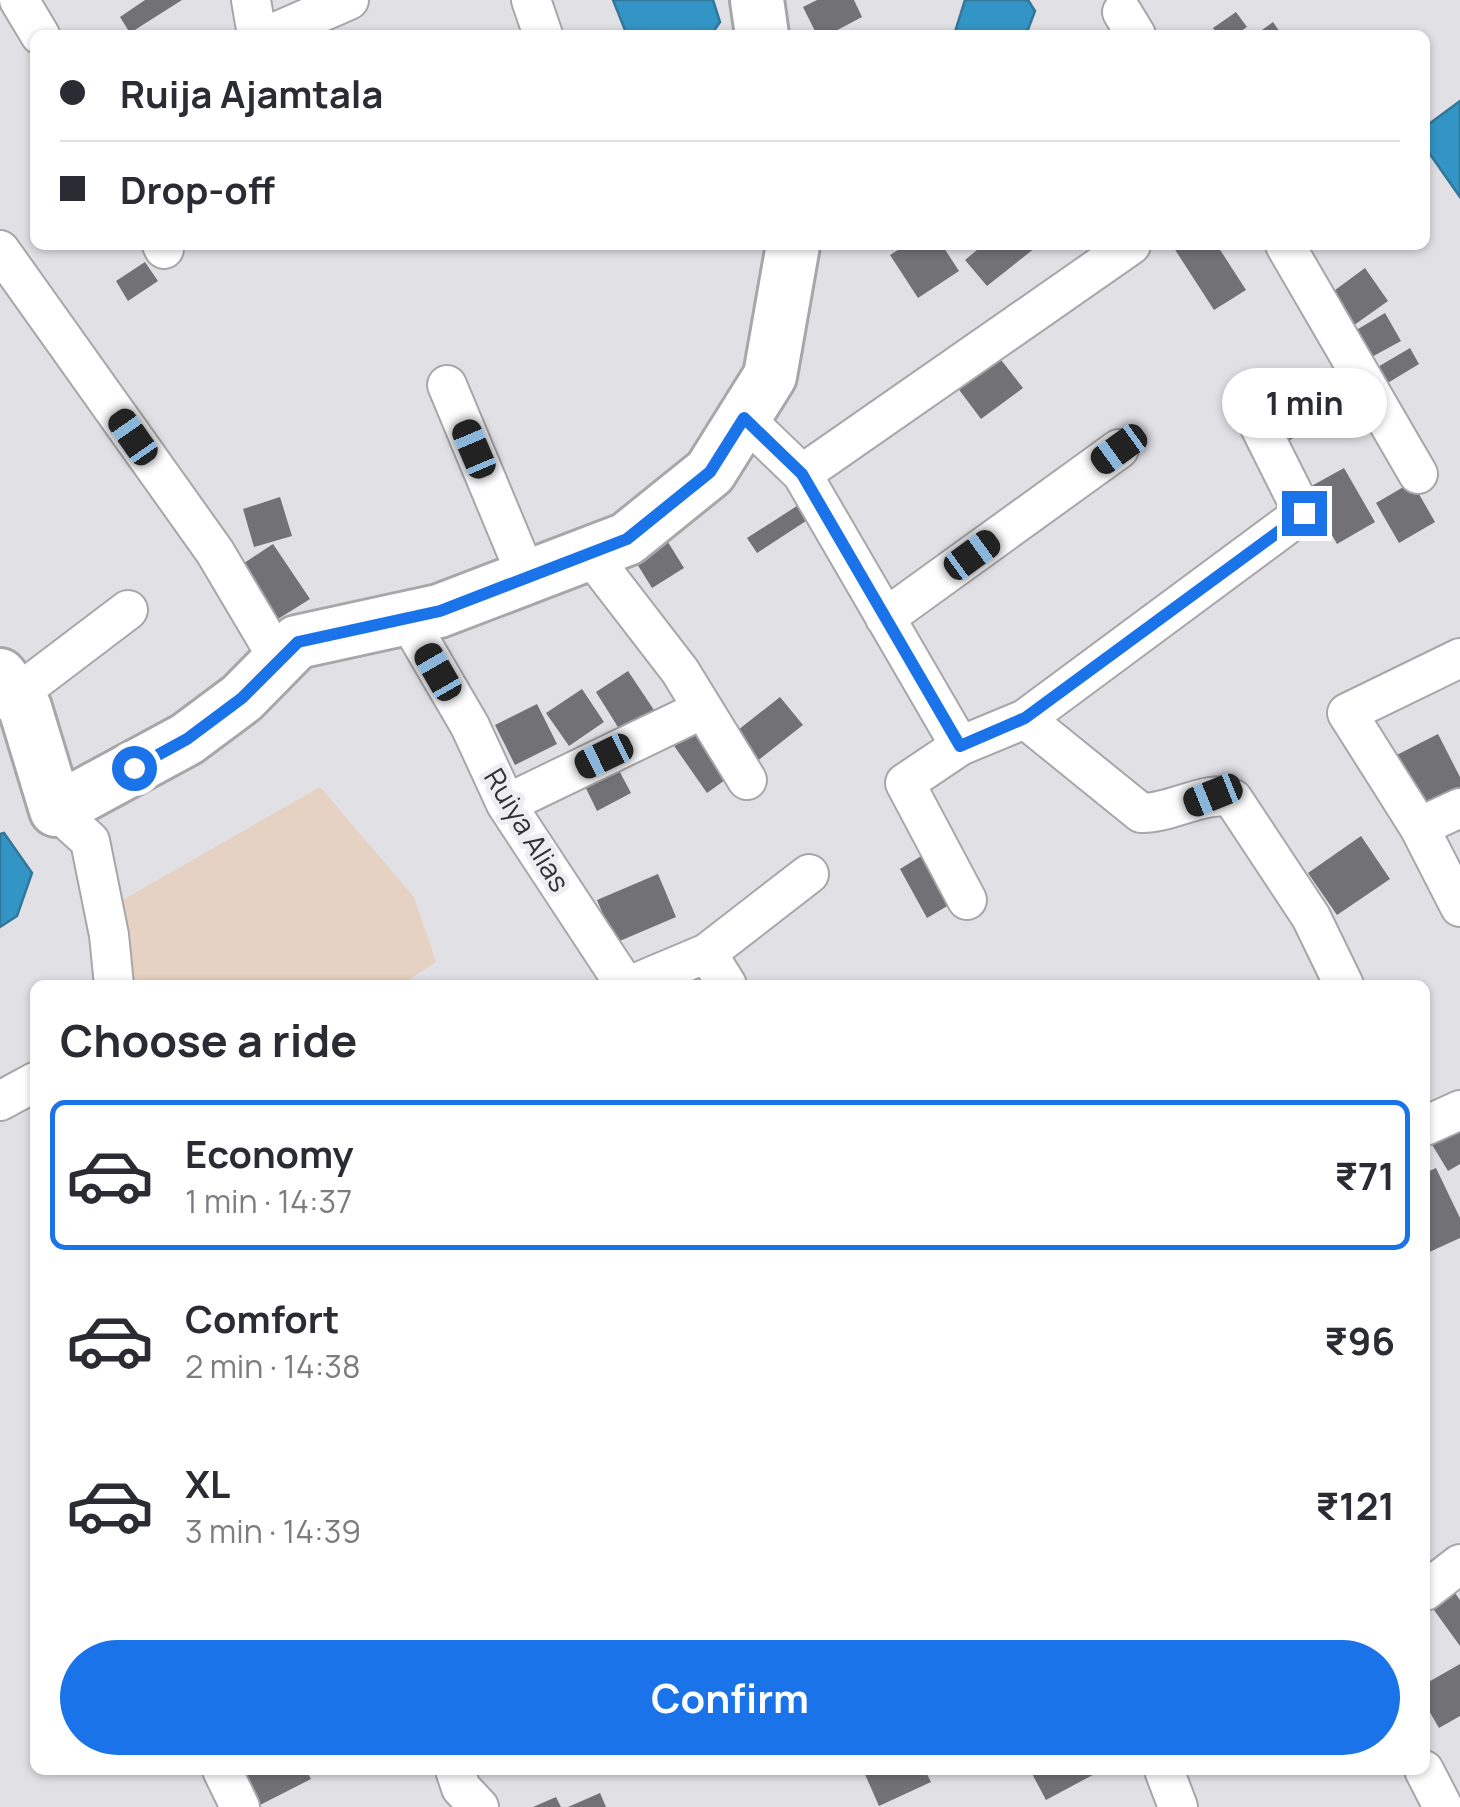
<!DOCTYPE html>
<html lang="en">
<head>
<meta charset="utf-8">
<style>
	:root { --surface:#fff; --page:#f7f7f7; --text:#2b2b33; --muted:#7c7c81; --line:#e1e1e2; --accent:#1a73e8 }
	body { margin:0; font-family:Manrope,sans-serif; background:var(--page); color:var(--text); height:100vh; display:flex; flex-direction:column; font-size:38px; white-space:nowrap }
	* { box-sizing:border-box; margin:0 }
	p { font-size:32px; color:var(--muted) }
	.icon { flex:none; width:55px; height:55px; fill:none; stroke:currentColor; stroke-width:2; stroke-linecap:round; stroke-linejoin:round }
	.map { position:relative; flex:1; overflow:hidden }
	.side { position:absolute; left:30px; top:980px; width:1400px; height:795px; display:flex; flex-direction:column; background:var(--surface); border-radius:15px; box-shadow:0 2px 8px #0004 }
	.side>* { flex:none }
	.banner { position:absolute; left:30px; top:30px; width:1400px; height:220px; border-radius:15px; box-shadow:0 2px 8px #0004; display:grid; align-content:center; height:220px; padding:0 30px; background:var(--surface) }
	.end { position:absolute; width:45px; height:45px; margin:-22px; border:12px solid #1a73e8; background:#fff; box-shadow:0 0 0 5px #fff }
	.from { border-radius:50% }
	.bubble { position:absolute; height:70px; border-radius:35px; background:var(--surface); box-shadow:0 2px 8px #0004; font-size:32px; font-weight:700; line-height:70px; text-align:center }
	.car { position:absolute; width:30px; height:60px; margin:-30px -15px; border-radius:12px; box-shadow:0 0 8px 2px #0007; background:linear-gradient(#222 24%,#8ab4d8 0 40%,#222 0 76%,#8ab4d8 0 86%,#222 0) }
	.banner b { display:flex; align-items:center; gap:35px; height:95px; font-size:38px }
	.banner b+b { border-top:2px solid var(--line) }
	.banner i { width:25px; height:25px; background:var(--text) }
	ul { padding:0; list-style:none }
	li { display:flex; align-items:center; gap:30px; height:150px; margin:0 20px 15px; padding:0 10px; border:5px solid transparent; border-radius:15px }
	li div { flex:1 }
	li b { display:block; font-size:38px }
	li em { font-style:normal; font-weight:700 }
	li.current { border-color:var(--accent) }
	li>.icon { width:90px; height:90px; stroke-width:1.5 }
	h2 { padding:0 30px; font-size:45px; line-height:120px }
	.cta { display:flex; gap:20px; margin-top:auto; padding:20px 30px }
	.cta a { flex:1; height:115px; border-radius:60px; background:var(--accent); color:#fff; font-size:40px; font-weight:700; line-height:115px; text-align:center }
	.map>svg:first-child { display:block }
</style>
</head>
<body>
<div class="map">
<svg width="1460" height="1807" viewBox="0 0 1460 1807">
	<rect width="100%" height="100%" fill="#e0e0e5"/>
	<path fill="#e6d2c3" d="M320,787L414,897L436,962L401,985H128L121,901Z"/>
	<path fill="#3395c6" stroke="#32779a" stroke-width="2.5" d="M613,0H713L720,22L711,35H627Z
		M965,0H1028L1035,11L1026,35H954Z
		M1460,101V197L1425,147V127Z
		M4,833L32,873L17,916L0,927V834Z"/>
	<path fill="#727276" d="M145,0H182L130,33L120,17Z
		M817,0H854L862,17L828,35H817L803,7Z
		M1236,12L1247,27L1235,35H1218L1213,28Z
		M1273,22L1282,35H1255Z
		M906,245H942L959,271L918,298L890,255Z
		M983,245H1032L1035,248L987,286L965,260Z
		M1172,245H1217L1246,290L1214,310Z
		M145,262L158,281L128,301L116,281Z
		M1365,268L1388,301L1350,328L1327,296Z
		M1385,313L1401,341L1368,359L1353,332Z
		M1410,348L1419,364L1386,384L1376,368Z
		M998,356L1023,388L981,419L957,387Z
		M1302,398L1318,422L1284,444L1268,420Z
		M1344,468L1375,522L1337,544L1306,489Z
		M1412,482L1435,522L1399,543L1376,503Z
		M280,497L292,536L254,547L243,509Z
		M800,504L809,519L757,553L747,538Z
		M658,526L684,568L652,588L626,546Z
		M273,544L310,599L278,619L241,565Z
		M628,671L654,710L621,732L596,692Z
		M582,689L604,722L569,746L546,713Z
		M780,697L803,725L756,762L733,734Z
		M537,704L557,744L515,765L495,725Z
		M695,722L732,775L707,793L670,740Z
		M1438,734L1460,777V793L1414,817L1385,761Z
		M614,761L631,793L597,811L581,778Z
		M1361,836L1390,879L1337,915L1308,873Z
		M926,853L954,902L927,918L900,869Z
		M658,874L676,917L615,943L597,900Z
		M1460,1127V1164L1448,1171L1431,1143Z
		M1436,1168L1460,1218V1238L1425,1254V1173Z
		M1448,1583L1460,1600V1646L1426,1599Z
		M1460,1664V1716L1439,1728L1425,1704V1684Z
		M252,1770H306L311,1779L256,1807L240,1777Z
		M863,1770H925L931,1782L879,1806Z
		M1030,1770H1102L1046,1800Z
		M600,1793L606,1807H568Z
		M556,1797L561,1807H533Z"/>
	<g fill="none" stroke-linecap="round" stroke-linejoin="round">
		<g stroke="#a6a6ab" stroke-width="42">
			<path id="street" d="M19,0L40,35
				M251,0L257,35
				M531,0L543,35
				M1122,12L1136,35
				M269,35L349,0
				M162,245L164,249
				M1285,245L1418,474
				M0,250L215,552L279,660
				M447,385L527,577
				M744,418L802,474L960,746L1025,719L1141,813C1171,814 1210,788 1233,799L1311,917L1344,985
				M802,474L1131,245
				M589,553L680,671L747,780
				M407,618L470,726L506,804L625,985
				M885,618L1119,449
				M1460,658L1347,713L1419,827L1460,907
				M16,695L128,610
				M1025,719L1303,513L1245,397
				M960,746L905,783L967,900
				M506,804L703,709
				M56,810L90,841L109,935L114,985
				M1419,827L1460,808
				M707,953L727,985
				M631,985L707,953L809,874
				M0,1101L35,1082
				M1425,1126L1460,1110
				M1425,1591L1460,1564
				M222,1770L240,1807
				M455,1770L461,1788L479,1807
				M1164,1770L1178,1807
				M1424,1770L1443,1807"/>
		</g>
		<g stroke="#a6a6ab" stroke-width="58">
			<path id="secondary" d="M757,0L762,35
				M0,675L25,708L56,810L187,739L242,698L297,642L439,611L627,539L710,472L770,376L793,245"/>
		</g>
		<use href="#street" stroke="#fff" stroke-width="38"/>
		<use href="#secondary" stroke="#fff" stroke-width="52"/>
	</g>
	<g fill="none" stroke-linecap="round" stroke-linejoin="round">
		<path stroke="#1a73e8" stroke-width="12" d="M134,768L187,739L242,698L298,642L440,611L627,539L710,472L744,418L802,474L960,746L1025,718L1304,513"/>
	</g>
	<g text-anchor="middle" stroke-width="10" stroke-linejoin="round" paint-order="stroke">
		<g font-size="28" fill="#313133" stroke="#ededf2">
			<text transform="translate(527 830) rotate(59)" y="10">Ruiya Alias</text>
		</g>
	</g>
</svg>
<i class="end from" style="left:134px;top:768px"></i>
<i class="end" style="left:1304px;top:513px"></i>
<div class="bubble" style="left:1222px;top:368px;width:165px">1 min</div>
<i class="car" style="left:133px;top:437px;rotate:325deg"></i>
<i class="car" style="left:474px;top:449px;rotate:337deg"></i>
<i class="car" style="left:1119px;top:449px;rotate:234deg"></i>
<i class="car" style="left:972px;top:555px;rotate:54deg"></i>
<i class="car" style="left:438px;top:672px;rotate:330deg"></i>
<i class="car" style="left:604px;top:756px;rotate:244deg"></i>
<i class="car" style="left:1213px;top:795px;rotate:248deg"></i>
<div class="banner">
<b><i class="from"></i>Ruija Ajamtala</b>
<b><i></i>Drop-off</b>
</div>
<section class="side">
<h2>Choose a ride</h2>
<ul>
<li class="current"><svg class="icon" aria-label="car" viewBox="0 0 24 24"><path d="M5 17H2v-5l4-1 3-4h7l3 4 3 1v5h-3M9 17h6M6 11h13"/><circle cx="7" cy="17" r="2"/><circle cx="17" cy="17" r="2"/></svg><div><b>Economy</b><p>1 min · 14:37</p></div><em>₹71</em></li>
<li><svg class="icon" aria-label="car" viewBox="0 0 24 24"><path d="M5 17H2v-5l4-1 3-4h7l3 4 3 1v5h-3M9 17h6M6 11h13"/><circle cx="7" cy="17" r="2"/><circle cx="17" cy="17" r="2"/></svg><div><b>Comfort</b><p>2 min · 14:38</p></div><em>₹96</em></li>
<li><svg class="icon" aria-label="car" viewBox="0 0 24 24"><path d="M5 17H2v-5l4-1 3-4h7l3 4 3 1v5h-3M9 17h6M6 11h13"/><circle cx="7" cy="17" r="2"/><circle cx="17" cy="17" r="2"/></svg><div><b>XL</b><p>3 min · 14:39</p></div><em>₹121</em></li>
</ul>
<div class="cta"><a>Confirm</a></div>
</section>
</div>
</body>
</html>
